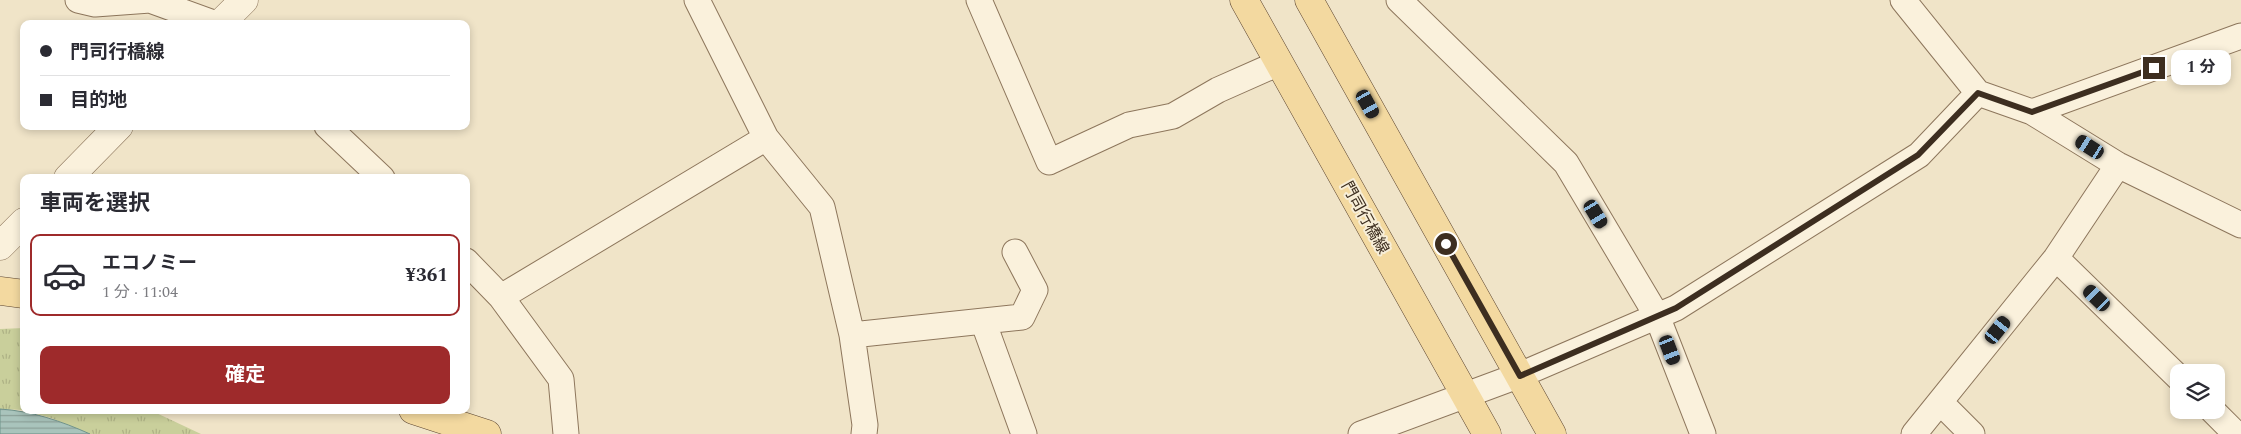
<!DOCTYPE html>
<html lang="ja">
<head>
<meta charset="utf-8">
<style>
	:root { --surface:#fff; --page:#f2f2f3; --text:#2b2b33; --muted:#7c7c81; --line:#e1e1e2; --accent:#9e2a2b }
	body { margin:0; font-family:Spectral,"Noto Sans JP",serif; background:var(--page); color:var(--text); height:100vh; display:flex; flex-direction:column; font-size:19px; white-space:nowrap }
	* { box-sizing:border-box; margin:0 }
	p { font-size:16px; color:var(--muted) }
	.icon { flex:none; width:28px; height:28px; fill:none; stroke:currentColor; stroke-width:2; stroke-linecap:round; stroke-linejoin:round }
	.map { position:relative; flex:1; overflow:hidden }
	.drawer { position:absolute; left:20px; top:174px; width:450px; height:240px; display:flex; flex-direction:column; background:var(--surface); border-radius:10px; box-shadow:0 2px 8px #0003 }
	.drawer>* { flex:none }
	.banner { position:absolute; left:20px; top:20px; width:450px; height:110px; border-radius:10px; box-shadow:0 2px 8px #0003; display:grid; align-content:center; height:110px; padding:0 20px; background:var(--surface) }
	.buttons { position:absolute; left:2170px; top:364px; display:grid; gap:10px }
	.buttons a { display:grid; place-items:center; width:55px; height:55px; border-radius:10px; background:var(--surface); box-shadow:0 2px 8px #0003; font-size:25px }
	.end { position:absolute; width:22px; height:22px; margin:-11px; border:6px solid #3d2e20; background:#fff; box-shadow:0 0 0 2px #fff }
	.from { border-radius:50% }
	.bubble { position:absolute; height:35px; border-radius:10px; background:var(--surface); box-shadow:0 2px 8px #0003; font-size:16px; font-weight:700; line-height:35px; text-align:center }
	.car { position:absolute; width:15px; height:30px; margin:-15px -8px; border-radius:6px; box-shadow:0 0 4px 1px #0007; background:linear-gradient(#222 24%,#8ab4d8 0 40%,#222 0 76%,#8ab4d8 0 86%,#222 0) }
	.banner b { display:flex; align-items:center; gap:18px; height:48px; font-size:19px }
	.banner b+b { border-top:1px solid var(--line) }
	.banner i { width:12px; height:12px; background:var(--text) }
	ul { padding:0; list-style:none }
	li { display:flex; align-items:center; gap:15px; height:82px; margin:0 10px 8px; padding:0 10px; border:2px solid var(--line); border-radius:10px }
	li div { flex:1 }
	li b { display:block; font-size:19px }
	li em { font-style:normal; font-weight:700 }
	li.current { border-color:var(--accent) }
	li>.icon { width:45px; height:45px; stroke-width:1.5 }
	h2 { padding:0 20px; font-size:22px; line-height:60px }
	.cta { display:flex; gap:10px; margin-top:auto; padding:10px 20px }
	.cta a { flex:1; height:58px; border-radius:10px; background:var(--accent); color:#fff; font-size:20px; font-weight:700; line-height:58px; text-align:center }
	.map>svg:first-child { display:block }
</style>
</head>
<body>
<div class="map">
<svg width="2241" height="434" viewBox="0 0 2241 434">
	<defs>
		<pattern id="grass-tufts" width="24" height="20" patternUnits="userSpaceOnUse" patternTransform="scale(1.25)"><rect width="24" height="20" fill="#c9cf9b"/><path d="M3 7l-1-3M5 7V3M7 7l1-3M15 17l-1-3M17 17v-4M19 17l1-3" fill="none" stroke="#aeb285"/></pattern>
		<pattern id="water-rules" width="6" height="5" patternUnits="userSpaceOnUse" patternTransform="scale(1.25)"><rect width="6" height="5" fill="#a9c4bc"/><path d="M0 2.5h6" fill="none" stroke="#8ba098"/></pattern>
	</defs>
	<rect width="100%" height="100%" fill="#f0e4c8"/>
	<path fill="url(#grass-tufts)" d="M24,328V410H150L201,434H90L51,418L22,410L0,409V329Z"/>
	<path fill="url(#water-rules)" stroke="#6f938a" d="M0,409C32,411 61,421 90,434H0Z"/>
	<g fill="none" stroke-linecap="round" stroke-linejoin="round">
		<g stroke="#8d765c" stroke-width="27">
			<path id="minor" d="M78,0L95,4L150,0L216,24
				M979,0L1049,162L1129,125L1173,116L1218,90L1279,63
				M1399,0L1566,163L1657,316L1703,434
				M1903,0L1978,93L2032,112L2118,165L2241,225
				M2032,112L2241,36
				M327,126L382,178
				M766,138L822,207L852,335L1022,317L1035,290L1015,252
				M2056,258L2179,378
				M466,261L501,297L561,379L566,434
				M501,297L766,138L697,0
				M983,321L1024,434
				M852,335L865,425L864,434
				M1940,402L1972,434
				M2212,410L2236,434
				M1361,434L1520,375L1676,308L1919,155L1978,93
				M1914,434L2056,258L2118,165"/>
		</g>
		<g stroke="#8d765c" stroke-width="29">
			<path id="tertiary" d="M220,24L244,0
				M68,178L119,126
				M0,246L24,222"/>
		</g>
		<g stroke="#5b4430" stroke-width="29">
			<path id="primary" d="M1244,0L1487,434
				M1309,0L1552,434
				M0,291L24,294
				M413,410L487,434"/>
		</g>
		<use href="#minor" stroke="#faf1dc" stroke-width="25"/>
		<use href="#tertiary" stroke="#faf1dc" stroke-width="28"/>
		<use href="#primary" stroke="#f3d9a0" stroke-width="28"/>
	</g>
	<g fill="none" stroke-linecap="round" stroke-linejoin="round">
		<path stroke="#3d2e20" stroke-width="6" d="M1446,244L1520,376L1676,308L1918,155L1978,93L2032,112L2154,68"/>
	</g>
	<g text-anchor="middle" stroke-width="4" stroke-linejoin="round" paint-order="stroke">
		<g font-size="16" fill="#3d2e20" stroke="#f7eed8">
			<text transform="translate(1366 217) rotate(61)" y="6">門司行橋線</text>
		</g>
	</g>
</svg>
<div class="buttons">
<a><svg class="icon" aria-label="layers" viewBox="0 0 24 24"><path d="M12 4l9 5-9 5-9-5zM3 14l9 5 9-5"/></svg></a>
</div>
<i class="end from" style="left:1446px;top:244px"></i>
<i class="end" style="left:2154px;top:68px"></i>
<div class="bubble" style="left:2171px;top:50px;width:60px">1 分</div>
<i class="car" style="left:1368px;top:104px;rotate:151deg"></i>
<i class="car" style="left:2090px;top:147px;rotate:302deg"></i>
<i class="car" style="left:1596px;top:214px;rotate:149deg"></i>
<i class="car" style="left:2097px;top:298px;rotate:314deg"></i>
<i class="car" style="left:1998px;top:330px;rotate:39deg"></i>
<i class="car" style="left:1670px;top:350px;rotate:159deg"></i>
<div class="banner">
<b><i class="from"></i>門司行橋線</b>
<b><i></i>目的地</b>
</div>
<section class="drawer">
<h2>車両を選択</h2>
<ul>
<li class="current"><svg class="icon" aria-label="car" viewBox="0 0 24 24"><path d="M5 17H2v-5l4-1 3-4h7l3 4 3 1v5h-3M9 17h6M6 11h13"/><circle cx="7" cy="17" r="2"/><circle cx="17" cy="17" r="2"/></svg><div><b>エコノミー</b><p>1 分 · 11:04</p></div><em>¥361</em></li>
</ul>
<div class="cta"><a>確定</a></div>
</section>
</div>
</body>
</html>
